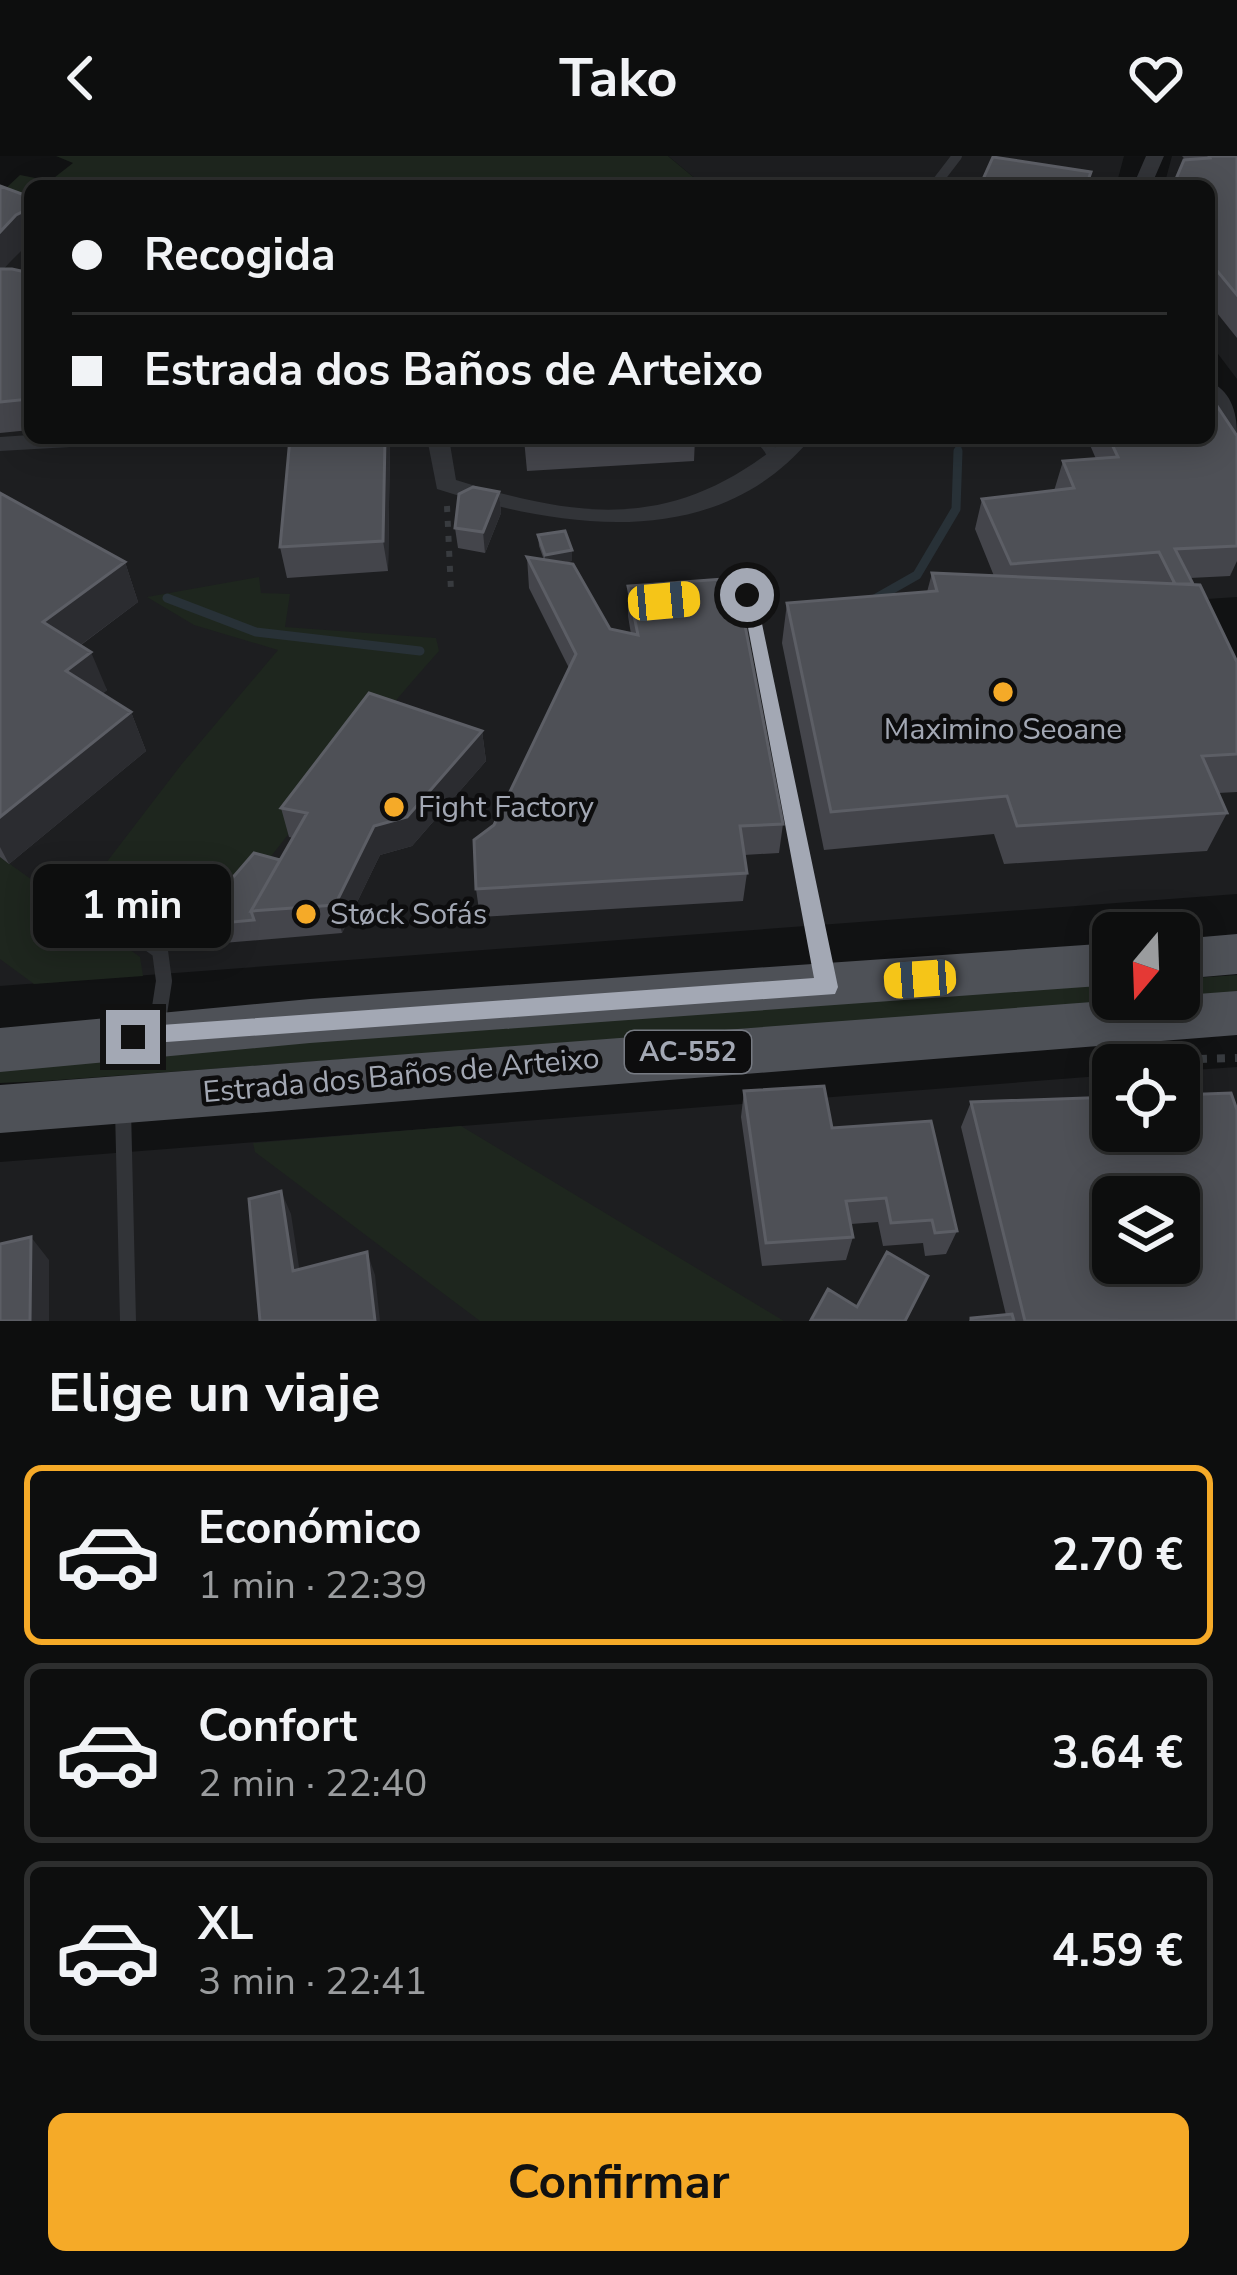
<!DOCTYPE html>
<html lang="es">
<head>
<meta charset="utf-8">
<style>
	:root { --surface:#0d0e0e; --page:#1b1c1c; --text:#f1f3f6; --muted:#9a9c9e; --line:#2d2e2e; --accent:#f5aa28 }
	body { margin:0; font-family:"Nunito Sans",sans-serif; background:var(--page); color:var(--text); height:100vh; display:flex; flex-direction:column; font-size:45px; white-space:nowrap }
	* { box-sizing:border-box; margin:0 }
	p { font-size:39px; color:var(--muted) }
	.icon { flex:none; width:66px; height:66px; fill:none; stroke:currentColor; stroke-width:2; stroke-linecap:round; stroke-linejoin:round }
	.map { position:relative; height:1165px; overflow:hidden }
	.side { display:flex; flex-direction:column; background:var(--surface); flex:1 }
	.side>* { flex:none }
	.guide { position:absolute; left:24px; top:24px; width:1191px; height:264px; border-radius:18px; box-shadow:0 6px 30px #0003,0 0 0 3px var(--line); display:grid; align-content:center; height:264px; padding:0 48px; background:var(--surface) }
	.needle { width:78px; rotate:199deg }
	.fabs { position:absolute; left:1092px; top:756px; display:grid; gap:24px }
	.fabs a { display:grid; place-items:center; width:108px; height:108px; border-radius:18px; background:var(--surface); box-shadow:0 6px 30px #0003,0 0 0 3px var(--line); font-size:60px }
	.end { position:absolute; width:54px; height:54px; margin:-27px; border:15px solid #a3a8b4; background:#111; box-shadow:0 0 0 6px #111 }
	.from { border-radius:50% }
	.bubble { position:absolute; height:84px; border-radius:18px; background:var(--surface); box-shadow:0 6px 30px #0003,0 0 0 3px var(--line); font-size:39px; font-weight:700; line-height:84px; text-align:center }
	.car { position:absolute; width:36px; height:72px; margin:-36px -18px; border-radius:15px; box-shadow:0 0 9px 3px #0007; background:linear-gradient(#f5c518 24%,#345 0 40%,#f5c518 0 76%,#345 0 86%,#f5c518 0) }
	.guide b { display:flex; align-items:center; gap:42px; height:114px; font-size:45px }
	.guide b+b { border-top:3px solid var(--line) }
	.guide i { width:30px; height:30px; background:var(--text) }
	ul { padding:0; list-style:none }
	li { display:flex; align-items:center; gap:36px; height:180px; margin:0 24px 18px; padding:0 24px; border:6px solid var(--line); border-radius:18px }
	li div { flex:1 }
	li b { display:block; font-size:45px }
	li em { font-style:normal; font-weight:700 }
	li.selected { border-color:var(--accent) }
	li>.icon { width:108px; height:108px; stroke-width:1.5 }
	h2 { padding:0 48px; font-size:54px; line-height:144px }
	.primary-button { display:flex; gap:24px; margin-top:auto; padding:24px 48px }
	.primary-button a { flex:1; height:138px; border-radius:18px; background:var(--accent); color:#111; font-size:48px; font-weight:700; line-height:138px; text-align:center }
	header { display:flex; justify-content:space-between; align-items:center; height:156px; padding:0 48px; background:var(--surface); font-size:54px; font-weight:700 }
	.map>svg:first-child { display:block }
</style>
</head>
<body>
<header><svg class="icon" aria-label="back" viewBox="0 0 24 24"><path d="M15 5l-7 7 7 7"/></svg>Tako<svg class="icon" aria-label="heart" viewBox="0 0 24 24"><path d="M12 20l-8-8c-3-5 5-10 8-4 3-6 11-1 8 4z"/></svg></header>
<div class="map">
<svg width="1237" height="1165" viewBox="0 0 1237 1165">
	<rect width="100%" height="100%" fill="#111213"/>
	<path fill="#1d1e20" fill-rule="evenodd" d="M668,0H1124L1116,30H704Z
		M1172,0H1237V223L1209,186V30H1164Z
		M4,34L30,40V282H1209L1237,307V441L1192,444L1237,545V738L0,830V36Z
		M1237,911V1165H0V1006L1113,919V975H1179V915ZM1113,1041H1179V1107H1113Z"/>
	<path fill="#1e261e" d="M56,0H668L704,30H30V40L4,34L20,19L50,25L73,7Z
		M259,421L261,437L290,438L285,471L436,482L439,495C354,589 281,692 199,789L96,720L181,609L278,494L194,469L147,441Z
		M0,701L140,801L143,820L34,828L0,803Z
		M1237,819V839L44,925L0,927V906L1113,828V843H1179V823Z
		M461,970L784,1165H480L255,996L253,987Z"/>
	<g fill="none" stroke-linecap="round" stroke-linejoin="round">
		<path stroke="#283137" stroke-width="6" d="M958,298L959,282"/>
		<path stroke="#283137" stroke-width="9" d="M167,442L256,476L420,495
			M873,444L917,419L956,353L958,295"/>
		<path stroke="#383b3f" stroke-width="6" stroke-dasharray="6 9" stroke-linecap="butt" d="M447,350L451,435"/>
		<path stroke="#383b3f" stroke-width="8" stroke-dasharray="8 10" stroke-linecap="butt" d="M1163,904L1237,902"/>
		<path stroke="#323438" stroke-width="10" d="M934,30L957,0
			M760,282L773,298"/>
		<path stroke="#323438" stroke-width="12" d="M771,295L778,304
			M726,440L747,439L796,679"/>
		<path stroke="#323438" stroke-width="16" d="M795,676L826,826
			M81,739L160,795L164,825L157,871
			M123,953L128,1165"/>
		<path fill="#323438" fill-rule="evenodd" d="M1146,0H1164L1151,30H1133Z
			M1209,226C1230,233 1237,256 1237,277C1216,270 1209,246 1209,226Z
			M30,279V282H116L105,289L0,295V281Z
			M427,282H449L456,324C585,365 678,374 787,282H811C716,397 562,373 437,333Z"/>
		<path fill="#4e5157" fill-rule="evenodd" d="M1237,778V818L1179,823V783Z
			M1113,787V829L310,887L0,916V872L310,843Z
			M1237,835V879L0,977V929Z"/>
	</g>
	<path fill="#44454b" d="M1182,0H1237V182L1209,147V30Z
		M0,30L26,88L3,113L30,117V274L0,277Z
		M1237,280V405L1230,420L1190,422L1237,506V636L1218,637L1227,657L1207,695L1004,708L994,678L824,694L782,487L787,447L927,436L932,417L994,420L975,373L982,343L1054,335L1063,305L1096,303L1087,282H1209Z
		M290,282H390L388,415L287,422L280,391Z
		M472,282H695L694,305L527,315L524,283L472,286Z
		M499,336L501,357L485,397L458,392L455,372Z
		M0,337L125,406L138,446L81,489L107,534L102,538L131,556L146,595L9,708L0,701Z
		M538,379L572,405L561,407L610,473L631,478L628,460V430L783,668L779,697L744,699L747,717L743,745L480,761L476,733L494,669L569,512L529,432L527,401L544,404L539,390Z
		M482,575L486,605L412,690L380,699L342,777L199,789L191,770L280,704L293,682L289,681L281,652Z
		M744,935L832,972L957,1075L946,1098L925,1100L923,1087L883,1090L878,1066L851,1068L853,1081L846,1104L762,1110L741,961Z
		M971,946L1237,1165H969L971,1162L1006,1159L961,971Z"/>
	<path fill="#2b2c30" d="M30,52V86L0,116V76L16,59Z
		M385,282H390V287L388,415L383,385Z
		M499,336L501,357L485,397L483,376Z
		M572,394V405L545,409V399Z
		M125,406L138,446L59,505L43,466Z
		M91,496L107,534L82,554L66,515Z
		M131,556L146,595L9,708L0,691V661Z
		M482,575L486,605L412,690L380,699L342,777L335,749L374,670Z
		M281,1035L291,1058L303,1137L293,1115Z
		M31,1081L49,1104V1165H30Z
		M367,1096L375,1119L380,1165H375Z"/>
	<path fill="#4e5056" stroke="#5c5e65" stroke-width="3" fill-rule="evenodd" d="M1209,0H1237V139L1209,105V30H1173L1184,4L1210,2Z
		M993,1L1091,16L1086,30H980Z
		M0,30L30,41V52L16,59L0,76Z
		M0,113H12L30,117V243L0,246Z
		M1209,247H1215L1237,280V390L1175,393L1193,428H1175L1159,396L1011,408L982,343L1074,332L1063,305L1118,301L1109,282H1209Z
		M290,282H385L383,385L280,391Z
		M525,282H572L525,285Z
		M473,331L499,336L483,376L455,372L459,338Z
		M0,337L125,406L43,466L91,496L66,515L131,556L0,661Z
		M565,375L572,394L545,399L538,379Z
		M527,401L573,408L610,473L638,479L628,430L736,422L783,668L740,670L747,717L476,733L474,684L494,669L576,498Z
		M932,417L1200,429L1237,506V598L1202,600L1227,657L1017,670L1007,640L831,656L787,447L937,435Z
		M369,537L482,575L407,661L374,670L335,749L251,755L307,657L281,652Z
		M254,697L280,704L251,755L254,764L191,770Z
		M824,930L832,972L931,965L957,1075L935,1077L932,1064L891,1067L886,1042L846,1045L853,1081L766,1087L744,935Z
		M1231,937L1237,954V1165H1025L971,946L1113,941V975H1179V939ZM1113,1041H1179V1107H1113Z
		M281,1035L293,1115L367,1096L375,1165H260L249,1043Z
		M31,1081L30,1165H0V1088Z
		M887,1096L928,1120L905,1165L811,1164L828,1133L857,1151Z
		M1012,1158L1014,1165H971V1162Z"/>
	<path fill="#a3a8b4" d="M741,434L756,439L838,831L835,838L125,889V874L133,871L814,822Z"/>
	<g fill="#f5aa28" stroke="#0d0d0e" stroke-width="4.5">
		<circle cx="1003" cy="536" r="12"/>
		<circle cx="394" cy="651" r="12"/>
		<circle cx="306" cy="758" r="12"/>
	</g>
	<g text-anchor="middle" stroke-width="9" stroke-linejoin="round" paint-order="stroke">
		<rect fill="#0d0d0e" stroke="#767a82" stroke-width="3" x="625" y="875" width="126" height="42" rx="9"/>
		<g font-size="27" font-weight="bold" fill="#a3a8b4">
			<text x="688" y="905">AC-552</text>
		</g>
		<g font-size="30" fill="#a3a8b4" stroke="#0d0d0e" text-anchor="start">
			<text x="1003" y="583" text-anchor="middle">Maximino Seoane</text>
			<text x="418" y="661">Fight Factory</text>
			<text x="330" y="768">Støck Sofás</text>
		</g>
		<g font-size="30" fill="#a3a8b4" stroke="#0d0d0e">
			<text transform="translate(401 919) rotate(-5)" y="10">Estrada dos Baños de Arteixo</text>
		</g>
	</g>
</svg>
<div class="fabs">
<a><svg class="needle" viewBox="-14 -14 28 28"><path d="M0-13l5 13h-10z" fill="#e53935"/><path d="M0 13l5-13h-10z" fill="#9a9c9e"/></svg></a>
<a><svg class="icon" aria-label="locate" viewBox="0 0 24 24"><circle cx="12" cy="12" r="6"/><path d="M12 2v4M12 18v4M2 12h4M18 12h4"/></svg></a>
<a><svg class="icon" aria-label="layers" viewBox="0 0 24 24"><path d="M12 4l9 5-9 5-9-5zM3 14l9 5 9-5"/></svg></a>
</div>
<i class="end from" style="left:747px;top:439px"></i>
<i class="end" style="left:133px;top:881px"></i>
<div class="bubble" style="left:33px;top:708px;width:198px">1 min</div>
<i class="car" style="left:664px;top:445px;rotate:85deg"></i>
<i class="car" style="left:920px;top:823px;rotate:266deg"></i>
<div class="guide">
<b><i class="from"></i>Recogida</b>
<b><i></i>Estrada dos Baños de Arteixo</b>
</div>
</div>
<section class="side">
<h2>Elige un viaje</h2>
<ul>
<li class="selected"><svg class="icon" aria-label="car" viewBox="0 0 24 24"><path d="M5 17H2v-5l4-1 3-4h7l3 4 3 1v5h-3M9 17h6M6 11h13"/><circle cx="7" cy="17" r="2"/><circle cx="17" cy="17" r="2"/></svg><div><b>Económico</b><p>1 min · 22:39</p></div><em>2.70 €</em></li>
<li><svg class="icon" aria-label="car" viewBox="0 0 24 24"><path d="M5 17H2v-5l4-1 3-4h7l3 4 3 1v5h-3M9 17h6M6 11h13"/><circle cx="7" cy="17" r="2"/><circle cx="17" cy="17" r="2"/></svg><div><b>Confort</b><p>2 min · 22:40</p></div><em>3.64 €</em></li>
<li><svg class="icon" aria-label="car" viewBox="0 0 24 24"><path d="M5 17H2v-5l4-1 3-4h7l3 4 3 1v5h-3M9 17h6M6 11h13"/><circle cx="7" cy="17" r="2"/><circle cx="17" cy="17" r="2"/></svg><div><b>XL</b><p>3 min · 22:41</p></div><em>4.59 €</em></li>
</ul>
<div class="primary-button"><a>Confirmar</a></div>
</section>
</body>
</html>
